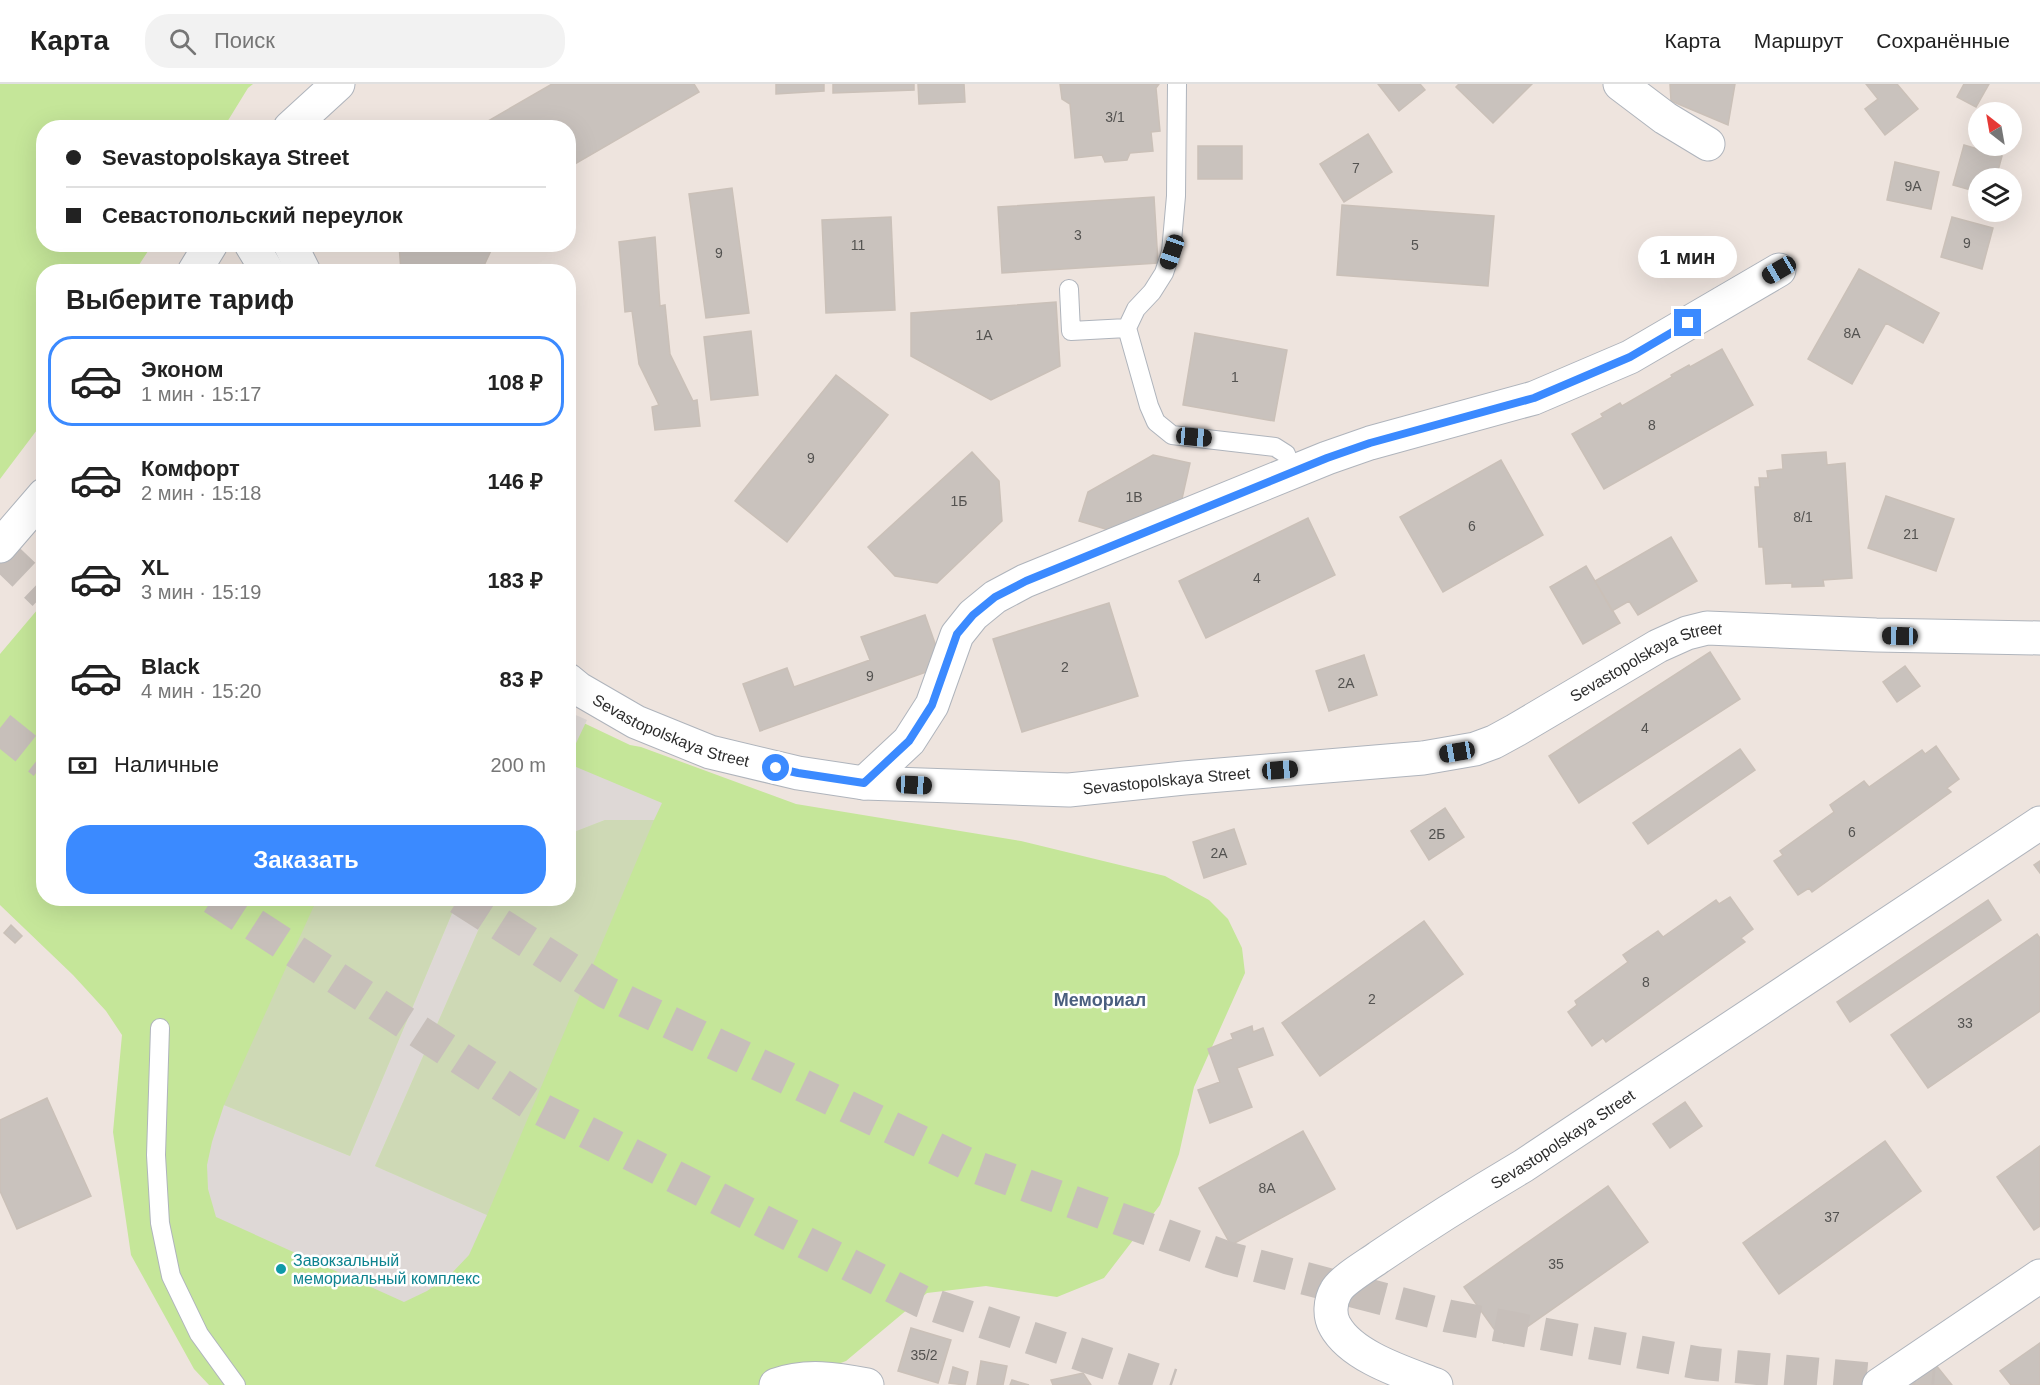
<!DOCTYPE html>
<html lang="ru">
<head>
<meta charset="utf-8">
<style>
	:root { --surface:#fff; --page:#f2f2f2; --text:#222; --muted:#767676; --line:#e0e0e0; --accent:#3b8aff }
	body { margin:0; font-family:Arial,sans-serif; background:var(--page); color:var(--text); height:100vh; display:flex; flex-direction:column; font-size:22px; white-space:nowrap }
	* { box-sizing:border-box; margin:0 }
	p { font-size:20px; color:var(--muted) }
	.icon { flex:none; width:33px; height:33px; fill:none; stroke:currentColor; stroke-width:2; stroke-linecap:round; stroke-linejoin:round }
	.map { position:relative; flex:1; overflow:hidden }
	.details { position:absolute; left:36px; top:180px; width:540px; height:642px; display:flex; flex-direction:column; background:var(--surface); border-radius:24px; box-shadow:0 6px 24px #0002 }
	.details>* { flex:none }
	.banner { position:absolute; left:36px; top:36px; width:540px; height:132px; border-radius:24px; box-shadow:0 6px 24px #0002; display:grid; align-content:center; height:132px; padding:0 30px; background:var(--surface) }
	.needle { width:39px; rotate:329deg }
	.buttons { position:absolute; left:1968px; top:18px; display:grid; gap:12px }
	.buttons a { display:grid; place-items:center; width:54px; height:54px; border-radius:50%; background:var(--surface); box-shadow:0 6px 24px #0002; font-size:30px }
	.end { position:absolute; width:27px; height:27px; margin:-14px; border:8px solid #3b8aff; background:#fff; box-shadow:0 0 0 3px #fff }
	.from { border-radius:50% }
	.bubble { position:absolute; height:42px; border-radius:21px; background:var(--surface); box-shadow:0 6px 24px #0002; font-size:20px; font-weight:700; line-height:42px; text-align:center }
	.car { position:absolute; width:18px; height:36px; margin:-18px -9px; border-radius:8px; box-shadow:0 0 4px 2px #0007; background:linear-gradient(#222 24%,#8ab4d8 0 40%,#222 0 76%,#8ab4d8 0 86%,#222 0) }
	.banner b { display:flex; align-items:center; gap:21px; height:57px; font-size:22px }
	.banner b+b { border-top:2px solid var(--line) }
	.banner i { width:15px; height:15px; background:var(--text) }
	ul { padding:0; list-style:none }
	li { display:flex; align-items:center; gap:18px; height:90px; margin:0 12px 9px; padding:0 18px; border:3px solid transparent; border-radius:24px }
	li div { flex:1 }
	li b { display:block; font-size:22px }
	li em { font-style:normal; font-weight:700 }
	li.active { border-color:var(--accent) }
	li>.icon { width:54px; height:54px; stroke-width:1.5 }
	h2 { padding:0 30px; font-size:27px; line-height:72px }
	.pay { display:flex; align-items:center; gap:15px; height:66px; padding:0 30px; font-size:22px }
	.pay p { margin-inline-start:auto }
	.action { display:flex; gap:12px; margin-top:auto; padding:12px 30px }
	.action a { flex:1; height:69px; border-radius:24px; background:var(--accent); color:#fff; font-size:24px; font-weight:700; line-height:69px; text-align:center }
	header { display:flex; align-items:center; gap:36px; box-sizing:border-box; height:84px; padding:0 30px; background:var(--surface); border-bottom:2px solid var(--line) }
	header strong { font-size:28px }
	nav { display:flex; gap:33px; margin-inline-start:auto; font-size:21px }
	.search { width:420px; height:54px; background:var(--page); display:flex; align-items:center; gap:15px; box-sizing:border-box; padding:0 21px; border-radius:24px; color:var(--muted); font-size:22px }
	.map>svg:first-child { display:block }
</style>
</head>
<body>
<header>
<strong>Карта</strong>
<div class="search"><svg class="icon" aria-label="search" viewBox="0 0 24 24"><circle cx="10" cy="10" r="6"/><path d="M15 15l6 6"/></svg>Поиск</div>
<nav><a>Карта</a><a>Маршрут</a><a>Сохранённые</a></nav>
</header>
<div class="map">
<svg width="2040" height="1301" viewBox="0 0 2040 1301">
	<rect width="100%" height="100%" fill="#eee4de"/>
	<path fill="#c5e699" d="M0,0H253L248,4L224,43L44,44V160L152,161L135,187L44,188L43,338L0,395Z
		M43,519L44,814H568L569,632L630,661L641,663L796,720L1021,757L1165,792L1209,816L1228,835L1242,864L1245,889L1194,1003L1179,1070L1160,1121L1104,1194L1057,1213L986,1202L927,1209L846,1277L782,1301H209L194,1285L131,1171L113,1048L122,951L106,927L73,891L0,821V570Z"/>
	<path fill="#ced9b5" d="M605,736H654L487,1131L375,1082L492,815L568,814L569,750Z
		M317,815H458L350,1072L224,1021Z"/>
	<path fill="#ded8d6" d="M569,628L587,636L569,674Z
		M569,680L662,719L654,736H605L569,750Z
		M458,815H492L375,1082L487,1131L469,1171L450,1191L427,1207L404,1218L216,1133L208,1105L207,1081L212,1058L224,1021L350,1072Z"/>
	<path fill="#c9c2bd" stroke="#cac0b8" stroke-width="1.5" d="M552,0H694L699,8L568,84V44H476Z
		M776,0H824V7L776,10Z
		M833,0H914V6L833,9Z
		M918,0H964L965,18L919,20Z
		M1060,0H1159L1156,4L1160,47L1151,48L1153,67L1130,69L1127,76L1105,78L1102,71L1075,74L1070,20L1062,15Z
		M1378,0H1420L1425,6L1399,27Z
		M1459,0H1532L1493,39L1456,3Z
		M1670,0H1735L1728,41L1671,17Z
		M1866,0H1897L1918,25L1885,51L1865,25L1878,15Z
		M1964,0H1989L1976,23L1957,13Z
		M1368,50L1392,88L1344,118L1320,80Z
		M1964,61L2002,72L1996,94H1978V108L1953,101Z
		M1198,62H1242V95H1198Z
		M1895,78L1939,88L1931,125L1887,116Z
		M732,104L749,229L706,234L689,110Z
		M1154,113L1158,179L1002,189L998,123Z
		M1342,121L1494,132L1488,202L1337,191Z
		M891,133L895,226L826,229L822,136Z
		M1952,133L1993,144L1982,185L1941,173Z
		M655,153L660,222L665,221L670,270L693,317L697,316L700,342L655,346L652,323L659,321L639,280L632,227L625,228L619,158Z
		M399,160H494L481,188H401Z
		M1859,185L1939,229L1923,259L1886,239L1852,300L1808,275Z
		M1056,218L1060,282L991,316L911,272V229Z
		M751,247L758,311L711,316L704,253Z
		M1195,249L1287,266L1274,337L1183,321Z
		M1722,265L1753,321L1604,405L1572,350L1603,333L1601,330L1620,319L1622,322L1672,293L1671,291L1689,281L1690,283Z
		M836,291L888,331L787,458L735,417Z
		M972,368L999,397L1002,437L937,499L895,492L868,463Z
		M1826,368L1827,381L1845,379L1852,494L1823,496L1824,502L1792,503V499L1766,500L1763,463H1759L1755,403H1760L1759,394H1768L1767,387L1783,385L1782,371Z
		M1153,371L1190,379L1181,419L1171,417L1169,427L1157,433L1143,429L1139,443L1125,451L1079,437L1088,408Z
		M1501,376L1543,451L1443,508L1400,433Z
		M568,393L573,444H568Z
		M1886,412L1954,435L1936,487L1868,464Z
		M1308,434L1335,491L1206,554L1179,497Z
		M1671,453L1697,497L1638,531L1629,517L1612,527L1595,497Z
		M1586,482L1620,539L1583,560L1550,503Z
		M1109,519L1138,612L1022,648L993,555Z
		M925,531L943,582L760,647L743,600L787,584L794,603L870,576L861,553Z
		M1710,568L1740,615L1579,719L1549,672Z
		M1364,571L1377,611L1329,627L1316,587Z
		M1905,582L1920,602L1897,618L1883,598Z
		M1936,662L1959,695L1947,704L1951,708L1812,808L1809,804L1798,811L1774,777L1783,771L1780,767L1834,728L1830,721L1864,697L1869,703L1922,666L1925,670Z
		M1740,665L1755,686L1648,760L1633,739Z
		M1445,724L1464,753L1429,776L1411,747Z
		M1234,745L1246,780L1204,794L1193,758Z
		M2040,777V789L2034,781Z
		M1730,813L1753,845L1741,854L1745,858L1606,958L1603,954L1592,962L1568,928L1577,921L1575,917L1628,878L1623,871L1658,847L1663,853L1716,816L1719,820Z
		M1988,816L2001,836L1850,938L1837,918Z
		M1424,837L1463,890L1320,992L1282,939Z
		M11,841L22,852L15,859L4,849Z
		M2037,850L2040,854V927L1928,1004L1891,951Z
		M1252,942L1253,948L1263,944L1273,971L1237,984L1252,1023L1210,1039L1198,1006L1220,998L1208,965L1233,955L1231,950Z
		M47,1014L91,1112L17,1145L0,1107V1036Z
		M1685,1018L1702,1042L1670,1064L1653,1040Z
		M1303,1047L1335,1105L1231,1161L1199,1104Z
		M1885,1057L1921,1107L1779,1210L1743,1159Z
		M2040,1062V1142L2034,1146L1997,1093Z
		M1608,1102L1648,1158L1504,1259L1464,1203Z
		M911,1244L951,1256L938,1299L898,1287Z
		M2040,1259V1301H2011L2000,1287Z
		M981,1277L1007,1282L1003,1301H977Z
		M1935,1280L1952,1301H1908Z
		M953,1283L968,1288L965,1301L949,1299Z
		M1083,1289L1091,1301H1053L1051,1296Z
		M1012,1296L1029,1301H1010Z"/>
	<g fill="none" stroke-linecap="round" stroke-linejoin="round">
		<path stroke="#c7bfba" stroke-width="33" stroke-dasharray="33 16" stroke-linecap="butt" d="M0,468L44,510
			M0,644L44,679
			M213,814L529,1019L921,1217L1172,1301
			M459,814L606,908L970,1081L1228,1174L1448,1232L1698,1279L1934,1301"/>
		<g stroke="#afb4bc" stroke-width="20">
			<path id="lane" d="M1177,0L1176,112L1171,168L1164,189L1152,208L1136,225L1127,244L1149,322L1156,338L1172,351L1275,363L1286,370L1293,388
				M1069,205L1071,247L1127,244
				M160,944L156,1071L160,1139L171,1192L199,1250L236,1301"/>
		</g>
		<g stroke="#afb4bc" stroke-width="35">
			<path id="street" d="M1620,0L1665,34L1708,60
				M864,699L909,657L932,621L957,551L973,531L995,513L1025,497L1327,374L1370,359L1534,314L1630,273L1779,186
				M776,1301C806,1290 837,1295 867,1301
				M1879,1301L2040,1192"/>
		</g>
		<g stroke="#afb4bc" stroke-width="35">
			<g id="secondary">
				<path d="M290,44L338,0"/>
				<path d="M251,160L268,188"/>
				<path d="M290,160L304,188"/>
				<path d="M194,188L211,160"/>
				<path d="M0,462L44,411"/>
				<path id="s1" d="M568,596L579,605L636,638L710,668L798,689L864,699L1069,706L1184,694L1423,674L1475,665L1494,658L1516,646L1658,562L1687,549L1707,544L1876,551L2040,554"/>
				<path id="s2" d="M1436,1301C1405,1289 1352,1273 1335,1242C1329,1232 1330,1217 1336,1207C1342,1196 1368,1181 1379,1173C1426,1141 1474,1111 1523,1082L2040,739"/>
			</g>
		</g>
		<use href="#lane" stroke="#fff" stroke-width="18"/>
		<use href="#street" stroke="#fff" stroke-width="33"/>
		<use href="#secondary" stroke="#fff" stroke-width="33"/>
	</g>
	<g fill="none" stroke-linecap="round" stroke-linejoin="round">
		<path stroke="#3b8aff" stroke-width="8" d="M776,684L798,689L864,699L909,657L932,621L957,550L973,531L995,513L1026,497L1327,374L1370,359L1534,314L1630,273L1688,239"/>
	</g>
	<circle fill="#0f9aa8" stroke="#fff" stroke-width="2" cx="281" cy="1185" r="6"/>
	<g text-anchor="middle" stroke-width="5" stroke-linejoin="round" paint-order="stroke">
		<g font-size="14" fill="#535250">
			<text x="1115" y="38">3/1</text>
			<text x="1356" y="89">7</text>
			<text x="1913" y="107">9А</text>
			<text x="1078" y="156">3</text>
			<text x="1967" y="164">9</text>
			<text x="858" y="166">11</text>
			<text x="1415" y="166">5</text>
			<text x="719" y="174">9</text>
			<text x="1852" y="254">8А</text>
			<text x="984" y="256">1А</text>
			<text x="1235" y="298">1</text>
			<text x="1652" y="346">8</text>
			<text x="811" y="379">9</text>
			<text x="1134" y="418">1В</text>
			<text x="959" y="422">1Б</text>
			<text x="1803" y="438">8/1</text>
			<text x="1472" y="447">6</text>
			<text x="1911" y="455">21</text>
			<text x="1257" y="499">4</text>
			<text x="1065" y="588">2</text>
			<text x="870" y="597">9</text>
			<text x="1346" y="604">2А</text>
			<text x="1645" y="649">4</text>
			<text x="1852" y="753">6</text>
			<text x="1437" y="755">2Б</text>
			<text x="1219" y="774">2А</text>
			<text x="1646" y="903">8</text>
			<text x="1372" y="920">2</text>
			<text x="1965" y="944">33</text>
			<text x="1267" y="1109">8А</text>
			<text x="1832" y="1138">37</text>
			<text x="1556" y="1185">35</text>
			<text x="924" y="1276">35/2</text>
		</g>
		<g font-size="16" fill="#2c2c2c" stroke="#fff">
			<text dy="6" stroke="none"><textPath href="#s1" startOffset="1124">Sevastopolskaya Street</textPath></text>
			<text dy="6" stroke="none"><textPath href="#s1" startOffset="116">Sevastopolskaya Street</textPath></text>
			<text dy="6" stroke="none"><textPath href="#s1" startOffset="620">Sevastopolskaya Street</textPath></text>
			<text dy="6" stroke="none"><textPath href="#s2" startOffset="429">Sevastopolskaya Street</textPath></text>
		</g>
		<g font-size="16" fill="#0d838f" stroke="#fff" text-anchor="start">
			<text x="293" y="1182">Завокзальный<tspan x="293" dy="18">мемориальный комплекс</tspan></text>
		</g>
		<g font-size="18" font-weight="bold" fill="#4a5f7f" stroke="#fff">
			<text x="1100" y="922">Мемориал</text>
		</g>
	</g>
</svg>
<div class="buttons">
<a><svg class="needle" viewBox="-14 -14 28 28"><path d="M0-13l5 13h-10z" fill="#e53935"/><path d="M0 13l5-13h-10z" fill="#767676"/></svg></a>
<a><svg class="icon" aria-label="layers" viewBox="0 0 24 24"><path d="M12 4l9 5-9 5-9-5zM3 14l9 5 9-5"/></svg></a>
</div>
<i class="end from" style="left:776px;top:684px"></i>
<i class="end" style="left:1688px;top:239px"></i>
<div class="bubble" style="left:1638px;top:152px;width:99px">1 мин</div>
<i class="car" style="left:1172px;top:168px;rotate:199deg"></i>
<i class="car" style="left:1779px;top:186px;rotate:240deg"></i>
<i class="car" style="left:1194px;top:353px;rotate:95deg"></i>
<i class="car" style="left:1900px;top:552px;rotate:271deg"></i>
<i class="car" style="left:1457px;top:668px;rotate:260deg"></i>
<i class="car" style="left:1280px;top:686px;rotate:85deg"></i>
<i class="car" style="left:914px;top:701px;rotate:93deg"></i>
<div class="banner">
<b><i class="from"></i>Sevastopolskaya Street</b>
<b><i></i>Севастопольский переулок</b>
</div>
<section class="details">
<h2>Выберите тариф</h2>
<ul>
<li class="active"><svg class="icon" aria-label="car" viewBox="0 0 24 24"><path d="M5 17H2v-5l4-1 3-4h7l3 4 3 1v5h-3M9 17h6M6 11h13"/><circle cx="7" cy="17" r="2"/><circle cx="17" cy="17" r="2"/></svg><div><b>Эконом</b><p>1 мин · 15:17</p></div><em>108 ₽</em></li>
<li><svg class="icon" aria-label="car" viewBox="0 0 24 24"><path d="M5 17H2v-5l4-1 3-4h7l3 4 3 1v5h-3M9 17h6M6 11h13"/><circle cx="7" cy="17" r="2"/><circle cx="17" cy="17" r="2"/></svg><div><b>Комфорт</b><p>2 мин · 15:18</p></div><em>146 ₽</em></li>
<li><svg class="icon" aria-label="car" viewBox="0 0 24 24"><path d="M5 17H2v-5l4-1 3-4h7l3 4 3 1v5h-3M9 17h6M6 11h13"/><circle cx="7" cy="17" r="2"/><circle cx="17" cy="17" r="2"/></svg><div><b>XL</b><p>3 мин · 15:19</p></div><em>183 ₽</em></li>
<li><svg class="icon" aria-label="car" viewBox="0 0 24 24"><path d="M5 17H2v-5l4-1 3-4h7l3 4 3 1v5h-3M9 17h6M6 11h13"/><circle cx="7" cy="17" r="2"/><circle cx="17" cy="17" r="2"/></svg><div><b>Black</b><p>4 мин · 15:20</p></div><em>83 ₽</em></li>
</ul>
<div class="pay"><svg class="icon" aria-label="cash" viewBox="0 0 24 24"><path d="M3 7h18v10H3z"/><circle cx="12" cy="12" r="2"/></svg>Наличные<p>200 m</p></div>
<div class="action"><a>Заказать</a></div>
</section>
</div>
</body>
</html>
